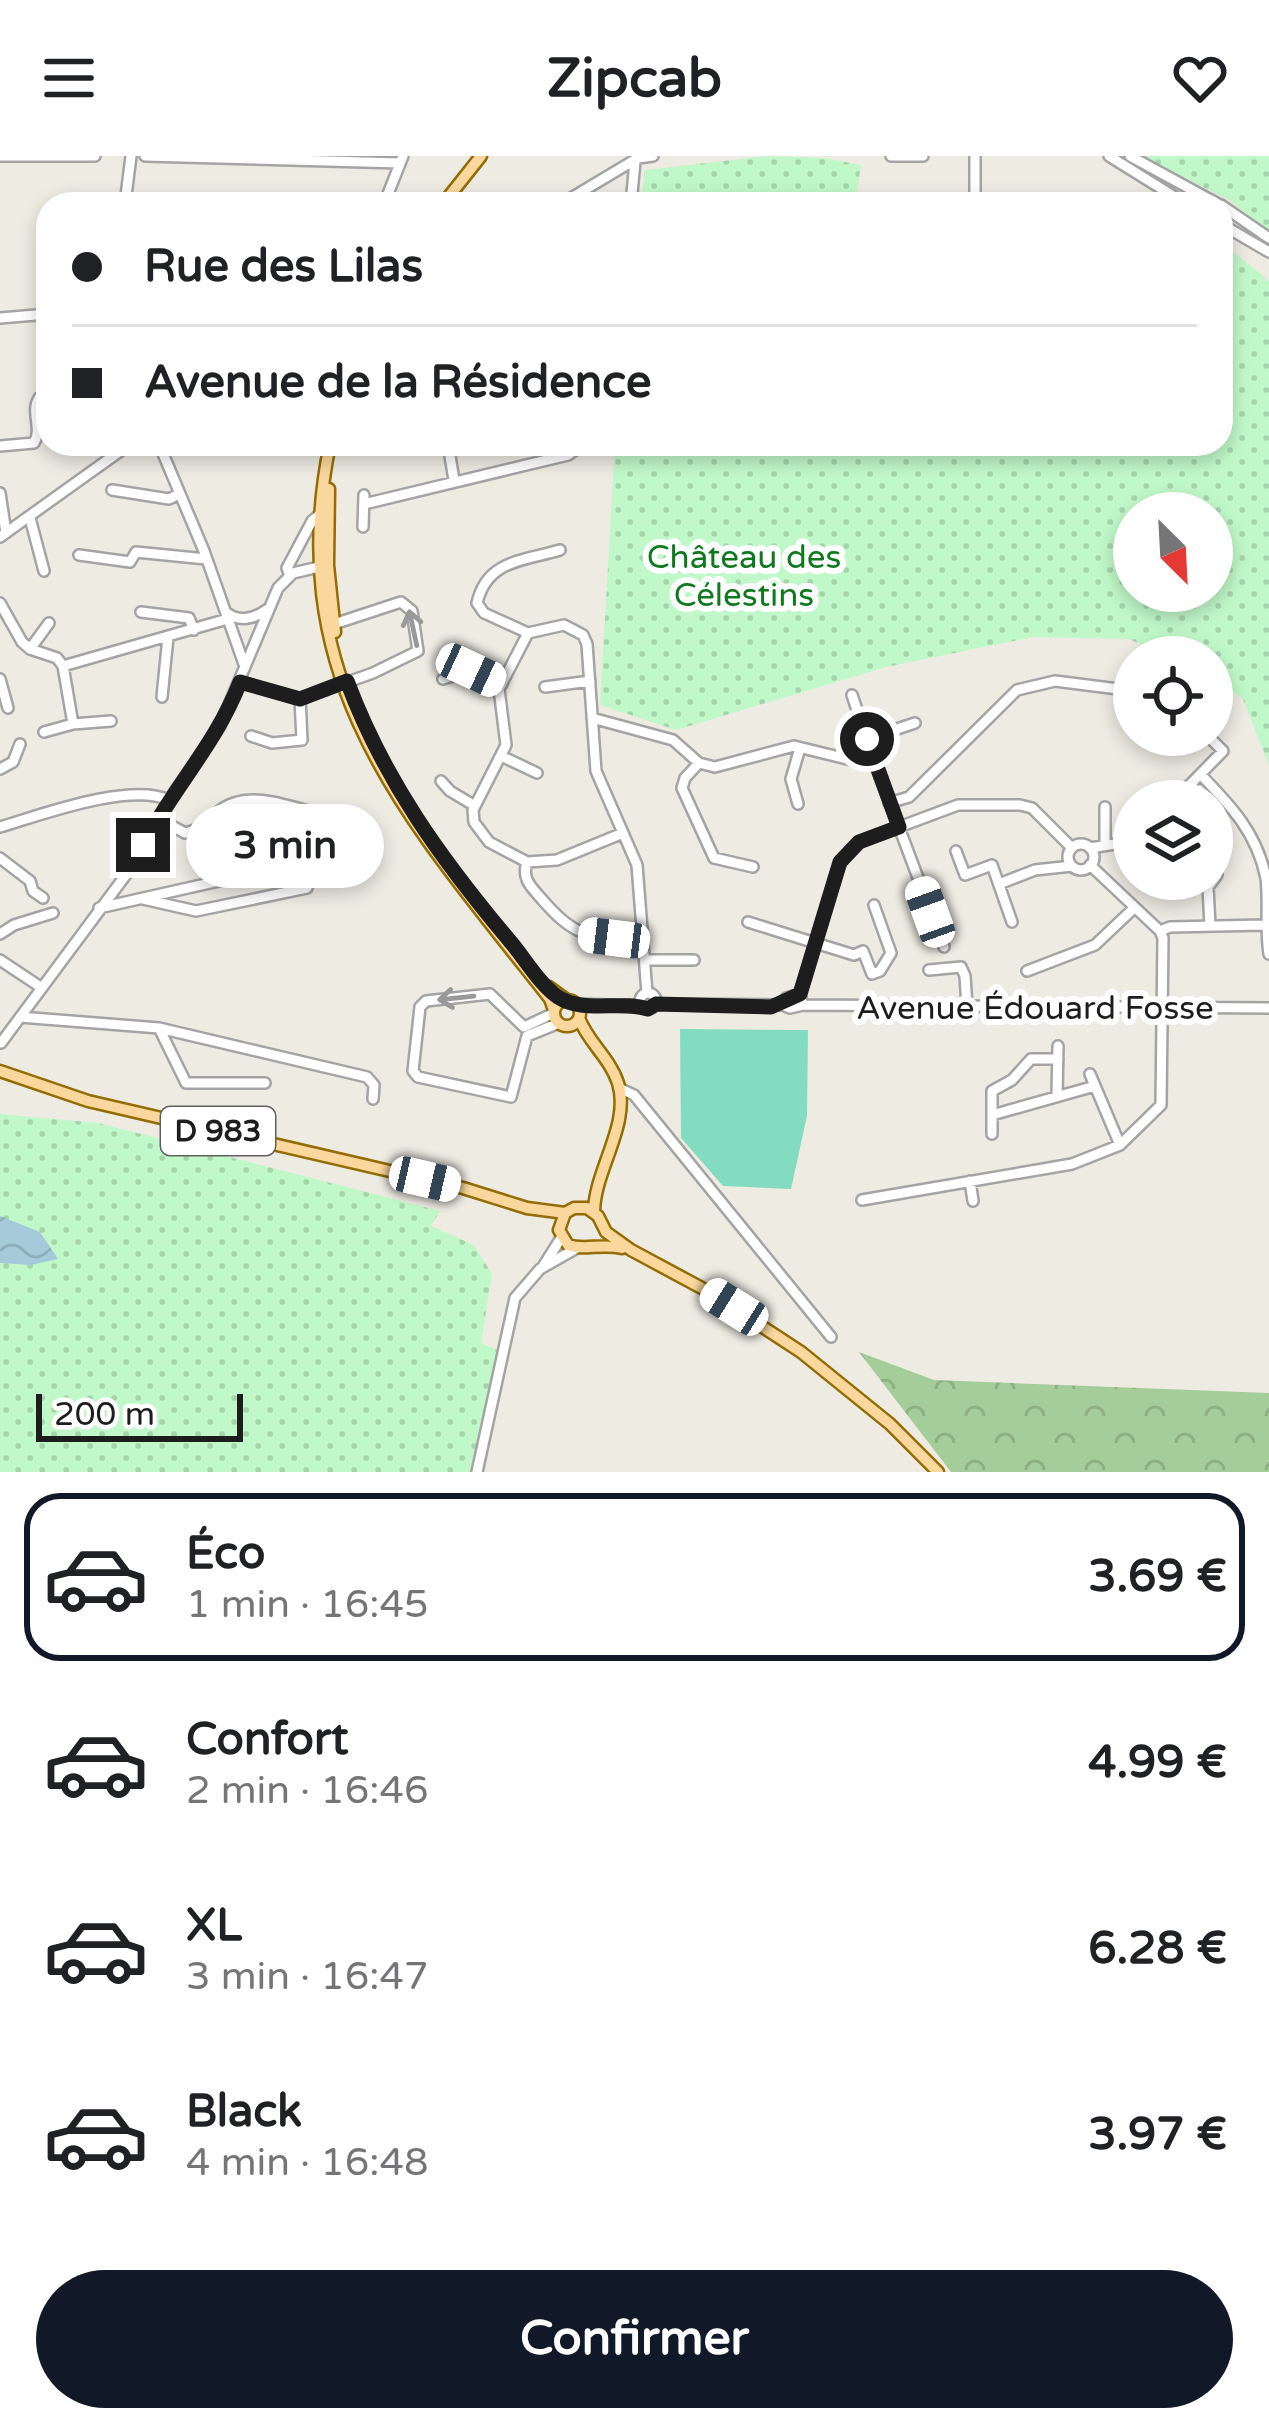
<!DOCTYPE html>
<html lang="fr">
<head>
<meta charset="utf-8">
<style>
	:root { --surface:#fff; --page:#f6f6f6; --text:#202124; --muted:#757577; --line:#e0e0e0; --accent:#111827 }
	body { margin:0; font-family:"Varela Round",sans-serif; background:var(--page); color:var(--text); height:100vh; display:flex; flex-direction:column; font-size:45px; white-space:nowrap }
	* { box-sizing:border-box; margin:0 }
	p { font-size:39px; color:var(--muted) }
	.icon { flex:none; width:66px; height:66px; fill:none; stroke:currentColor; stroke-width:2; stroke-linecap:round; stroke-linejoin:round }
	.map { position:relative; height:1316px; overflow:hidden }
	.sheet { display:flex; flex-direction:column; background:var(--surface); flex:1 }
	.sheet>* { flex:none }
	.guide { position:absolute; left:36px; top:36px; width:1197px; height:264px; border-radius:36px; box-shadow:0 6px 18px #0003; display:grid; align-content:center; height:264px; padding:0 36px; background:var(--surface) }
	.needle { width:78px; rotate:156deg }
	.tools { position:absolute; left:1113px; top:336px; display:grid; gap:24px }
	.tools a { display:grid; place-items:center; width:120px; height:120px; border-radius:50%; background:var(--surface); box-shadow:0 6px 18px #0003; font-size:60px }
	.scale { position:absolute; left:36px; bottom:30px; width:207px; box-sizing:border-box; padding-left:12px; border:6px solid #1d1d1d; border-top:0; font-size:33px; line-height:42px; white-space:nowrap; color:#1d1d1d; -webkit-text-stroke:9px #fff; paint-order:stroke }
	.end { position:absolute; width:54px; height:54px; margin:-27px; border:15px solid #1d1d1d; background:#fff; box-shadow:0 0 0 6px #fff }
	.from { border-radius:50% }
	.bubble { position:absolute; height:84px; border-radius:42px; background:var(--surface); box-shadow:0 6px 18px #0003; font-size:39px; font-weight:700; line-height:84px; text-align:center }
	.car { position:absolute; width:36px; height:72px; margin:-36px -18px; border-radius:15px; box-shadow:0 0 9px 3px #0007; background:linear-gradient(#fff 24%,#345 0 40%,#fff 0 76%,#345 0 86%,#fff 0) }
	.guide b { display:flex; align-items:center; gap:42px; height:114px; font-size:45px }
	.guide b+b { border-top:3px solid var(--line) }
	.guide i { width:30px; height:30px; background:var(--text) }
	ul { padding:21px 0 0; list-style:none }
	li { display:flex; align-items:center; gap:36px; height:168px; margin:0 24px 18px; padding:0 12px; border:6px solid transparent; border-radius:36px }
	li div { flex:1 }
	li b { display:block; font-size:45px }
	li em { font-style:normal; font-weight:700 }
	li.on { border-color:var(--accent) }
	li>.icon { width:108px; height:108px; stroke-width:1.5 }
	.cta { display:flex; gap:24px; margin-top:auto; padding:24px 36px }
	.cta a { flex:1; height:138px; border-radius:72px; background:var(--accent); color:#fff; font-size:48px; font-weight:700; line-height:138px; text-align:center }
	header { display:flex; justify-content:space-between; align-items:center; height:156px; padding:0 36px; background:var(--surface); font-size:54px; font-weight:700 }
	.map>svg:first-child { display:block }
</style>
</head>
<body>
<header><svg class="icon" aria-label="menu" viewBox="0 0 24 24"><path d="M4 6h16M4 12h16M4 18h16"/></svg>Zipcab<svg class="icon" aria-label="heart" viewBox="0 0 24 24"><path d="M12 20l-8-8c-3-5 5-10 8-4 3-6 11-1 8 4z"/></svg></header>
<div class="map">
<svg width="1269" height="1316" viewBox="0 0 1269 1316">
	<defs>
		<pattern id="forest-crowns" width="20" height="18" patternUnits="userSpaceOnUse" patternTransform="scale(3)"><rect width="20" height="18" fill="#a5cd99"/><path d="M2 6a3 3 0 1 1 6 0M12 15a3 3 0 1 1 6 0" fill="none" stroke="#8eb083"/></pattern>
		<pattern id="park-dots" width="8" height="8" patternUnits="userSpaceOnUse" patternTransform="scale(3)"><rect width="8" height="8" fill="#c1f8c9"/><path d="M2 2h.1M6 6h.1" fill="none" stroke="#a5d4ac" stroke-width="1.8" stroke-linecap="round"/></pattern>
		<pattern id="water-waves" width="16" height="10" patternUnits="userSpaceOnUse" patternTransform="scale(3)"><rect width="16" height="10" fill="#a5cbdb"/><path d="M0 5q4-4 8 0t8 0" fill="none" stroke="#8eaebc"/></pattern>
	</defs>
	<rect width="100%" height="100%" fill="#eeebe3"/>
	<path fill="url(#forest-crowns)" d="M859,1196L934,1224L1269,1237V1316H951Z"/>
	<path fill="url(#park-dots)" fill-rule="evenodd" d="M767,0L825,2L861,9L855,48H641L645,14Z
		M1138,0H1269V78L1230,44Z
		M1221,86L1269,125V610L1243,543L1212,521V501H1175L1128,483L1033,481L886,511L676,574L600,549L615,288H1221ZM1212,357V435H1134V357Z
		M0,958L98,967L440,1055L431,1070L474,1089L492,1118L481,1187L499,1195L473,1316H0Z"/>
	<path fill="#83dcbf" d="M680,873L808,874L807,960L791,1033L723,1030L681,982Z"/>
	<path fill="url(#water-waves)" d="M0,1060L40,1076L58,1103L31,1109L0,1107Z"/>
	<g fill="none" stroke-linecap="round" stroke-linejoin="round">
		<g stroke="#a4a4a4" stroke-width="14">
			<path id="minor" d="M0,0H95
				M145,0L400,7
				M891,0H923
				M1109,0L1186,48
				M1130,0L1218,48
				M975,41V0
				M125,48L131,0
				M384,48L403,0
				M561,48L638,2L653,0
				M631,48L635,5
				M1221,49L1269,82
				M1221,68L1269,96
				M0,162L48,158
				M159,288L204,395L245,511
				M448,288L454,324
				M0,290L34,287C43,272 30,256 39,242L48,239
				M112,334L169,343L179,338
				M0,337L6,377
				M364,348L568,299L582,289
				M30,362L44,415
				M363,371L364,339
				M0,381L130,288
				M79,399L130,406L136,396L206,403
				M290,420L287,412L312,365L319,359
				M0,447L22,486L30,493L57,502L63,510L73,568L44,576
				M141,456L189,462L194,474
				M227,457C239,466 254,463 266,454
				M528,477L499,533L506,589L473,654L474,666L489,686L527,706C522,721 529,729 539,740C574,781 588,783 641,782
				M528,477L564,469L583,479L587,488L596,615L637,709L647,837
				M528,477L484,457L477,447C487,404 523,405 560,394
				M30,493L49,467
				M63,510L231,462
				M0,523L8,552
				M443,523L471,514L502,528
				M240,526L300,543L373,517L418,495L412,455L401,446L334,468
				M545,531L590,525
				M852,539L876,610
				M162,541L168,481
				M592,562L673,584L699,607
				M73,568L111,565
				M251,580L272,587L302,584L300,543
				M867,583L915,567
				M501,600L537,617
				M699,607L715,611L794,590L876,610L944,791
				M699,607L685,622L682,632L714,702L753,711
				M0,613L13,606L20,588
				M1201,619C1231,650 1257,677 1266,722C1269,747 1265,773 1269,798
				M441,625L450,635L475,650
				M1174,645L1223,595L1207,579
				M889,647L909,641L1017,534L1055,525L1134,535
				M798,648L791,623L800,592
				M1105,651V689
				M213,661L232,677L259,678
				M157,662L185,677C200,674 207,665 218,656C246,633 285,649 315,657L317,678
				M0,671C41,659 129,626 169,644
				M1068 701a13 13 0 1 1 26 0a13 13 0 1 1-26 0Z
				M1090,692L1134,685
				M956,695L965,719L992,709L1012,766
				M0,702L30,725L33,735L43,742
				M527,706L557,704L623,677
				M999,728L1035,714L1072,710
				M99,752L303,706L311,714L307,732L196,755L143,743
				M748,766L854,799L863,795L872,818L880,815L891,797L874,749
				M1210,770L1208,731L1217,719
				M1160,775L1170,771L1264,769
				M0,778L14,769L53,757
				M0,804L42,832
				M647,804H694
				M929,814L961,811L965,820L967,851
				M1027,815L1095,789L1133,753
				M640 845a8 8 0 1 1 16 0a8 8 0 1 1-16 0Z
				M800,838L786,842L783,849L790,852L803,849L800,838L840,706L859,686L958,649H1020L1032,652L1072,692
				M577,848L642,850
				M656,848L783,849
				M803,849L1269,852
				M554,857L524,871L490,838L426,845L420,851L413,915L418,921L511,941L527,880L559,867
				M20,861L159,872L367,921L374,929L373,943
				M159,872L186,927H265
				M1,887L128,716L169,644L220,570L278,432L293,417L323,410
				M1058,903H1031L1012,924L992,935V959L1095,930
				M1090,918L1120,989
				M619,932L634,939L831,1181
				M1057,940L1058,890
				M992,959V978
				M970,1025L973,1045
				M862,1044L1072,1008L1120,989L1161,949L1163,782L1160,775L1090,709
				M544,1109L561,1082
				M477,1316L515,1142L540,1113L577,1092"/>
		</g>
		<g stroke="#936c04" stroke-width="15">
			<path id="major" d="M443,48L481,0
				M330,288C280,530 413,668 550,843L554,854
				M329,333L328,409L335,476
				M549,831L567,844
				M554 857a13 13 0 1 1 26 0a13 13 0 1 1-26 0Z
				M579,862C587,885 610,902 618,927C631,968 595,1013 594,1055
				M0,915L88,945L463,1032L527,1052L565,1057L574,1052H587L598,1060L606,1076L631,1094L711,1137L801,1196L890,1268L938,1316
				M565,1057L559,1074L568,1089C584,1095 601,1087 622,1092"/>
		</g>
		<use href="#minor" stroke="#fff" stroke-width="9"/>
		<use href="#major" stroke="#f9d79d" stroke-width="10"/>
	</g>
	<defs><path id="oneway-shaft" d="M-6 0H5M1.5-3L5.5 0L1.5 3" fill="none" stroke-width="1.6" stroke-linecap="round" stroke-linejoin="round" transform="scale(3)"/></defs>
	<g stroke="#999">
		<use href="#oneway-shaft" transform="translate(413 472) rotate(-102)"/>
		<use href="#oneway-shaft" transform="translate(456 842) rotate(174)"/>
	</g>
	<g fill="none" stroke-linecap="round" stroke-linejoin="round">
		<path stroke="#1d1d1d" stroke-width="15" d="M143,689C173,633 217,586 240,526L300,543L347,525C384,624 441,703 509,784C524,801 539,828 558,841C584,858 620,844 648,853L656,848L771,851L800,838L840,706L859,686L899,671L867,583"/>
	</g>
	<g text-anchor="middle" stroke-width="12" stroke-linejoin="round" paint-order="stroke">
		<rect fill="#fff" stroke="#616161" stroke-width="3" x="161" y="951" width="114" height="48" rx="9"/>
		<g font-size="30" font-weight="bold" fill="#1d1d1d">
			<text x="218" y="985">D 983</text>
		</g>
		<g font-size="33" fill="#0e791d" stroke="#fff">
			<text x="744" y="412">Château des<tspan x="744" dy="38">Célestins</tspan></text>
		</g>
		<g font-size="33" fill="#1d1d1d" stroke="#fff">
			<text x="1035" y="863">Avenue Édouard Fosse</text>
		</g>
	</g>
</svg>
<div class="tools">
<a><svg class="needle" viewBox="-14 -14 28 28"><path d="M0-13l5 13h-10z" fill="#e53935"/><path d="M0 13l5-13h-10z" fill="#757577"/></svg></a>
<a><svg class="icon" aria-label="locate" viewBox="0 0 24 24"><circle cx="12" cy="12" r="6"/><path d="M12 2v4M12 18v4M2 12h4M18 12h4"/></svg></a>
<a><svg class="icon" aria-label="layers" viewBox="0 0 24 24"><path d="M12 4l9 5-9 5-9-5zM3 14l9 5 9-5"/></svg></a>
</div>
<div class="scale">200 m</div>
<i class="end from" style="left:867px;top:583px"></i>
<i class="end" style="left:143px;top:689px"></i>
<div class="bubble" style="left:186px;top:648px;width:198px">3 min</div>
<i class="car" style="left:471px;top:514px;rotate:115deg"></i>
<i class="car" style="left:930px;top:756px;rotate:340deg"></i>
<i class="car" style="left:614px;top:782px;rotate:277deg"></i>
<i class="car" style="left:425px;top:1023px;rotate:103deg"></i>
<i class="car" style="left:734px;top:1151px;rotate:302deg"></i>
<div class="guide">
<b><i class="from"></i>Rue des Lilas</b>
<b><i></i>Avenue de la Résidence</b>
</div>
</div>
<section class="sheet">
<ul>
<li class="on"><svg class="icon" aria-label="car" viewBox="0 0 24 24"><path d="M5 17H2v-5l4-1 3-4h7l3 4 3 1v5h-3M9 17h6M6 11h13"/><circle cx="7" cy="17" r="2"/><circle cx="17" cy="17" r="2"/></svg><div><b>Éco</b><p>1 min · 16:45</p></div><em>3.69 €</em></li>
<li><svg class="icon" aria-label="car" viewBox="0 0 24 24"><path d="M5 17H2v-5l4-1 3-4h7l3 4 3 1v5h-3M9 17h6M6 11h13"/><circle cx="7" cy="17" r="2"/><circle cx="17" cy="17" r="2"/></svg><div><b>Confort</b><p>2 min · 16:46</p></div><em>4.99 €</em></li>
<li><svg class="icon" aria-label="car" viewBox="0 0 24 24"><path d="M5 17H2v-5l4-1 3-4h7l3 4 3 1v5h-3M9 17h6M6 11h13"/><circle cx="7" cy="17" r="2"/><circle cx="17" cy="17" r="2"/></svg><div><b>XL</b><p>3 min · 16:47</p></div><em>6.28 €</em></li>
<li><svg class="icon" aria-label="car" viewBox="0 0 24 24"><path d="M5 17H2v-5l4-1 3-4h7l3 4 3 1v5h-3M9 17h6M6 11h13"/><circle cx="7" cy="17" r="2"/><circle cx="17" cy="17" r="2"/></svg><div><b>Black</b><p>4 min · 16:48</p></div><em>3.97 €</em></li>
</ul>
<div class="cta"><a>Confirmer</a></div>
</section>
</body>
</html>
